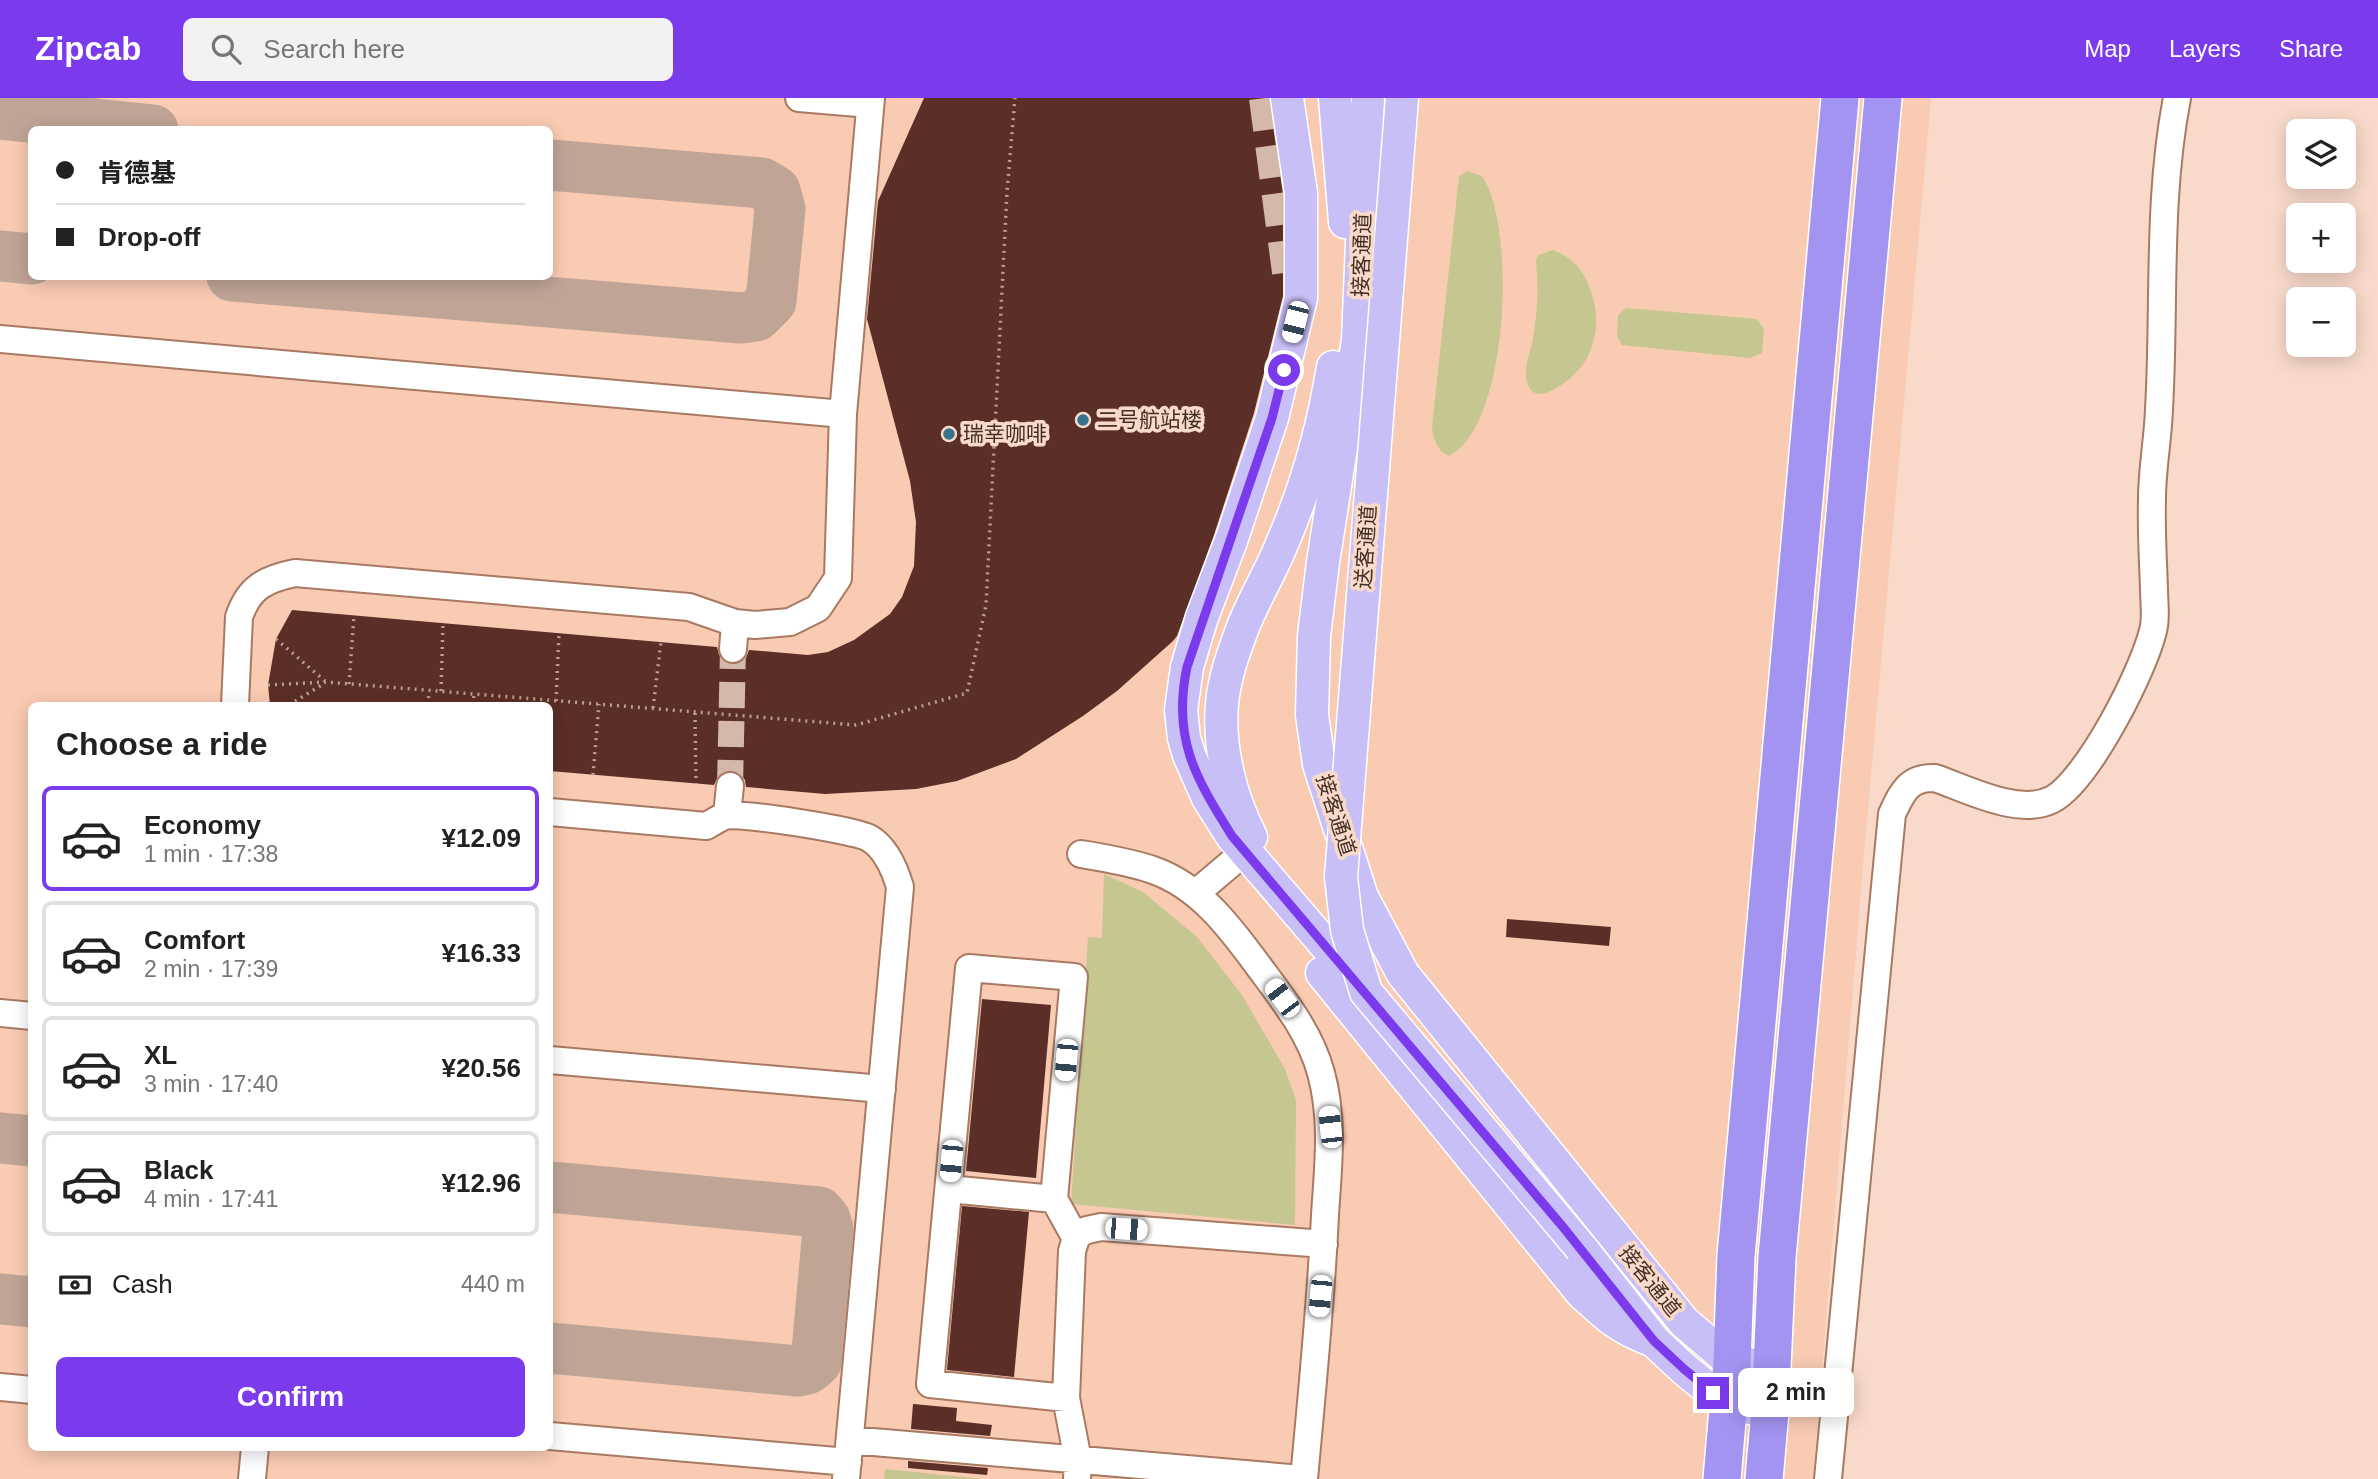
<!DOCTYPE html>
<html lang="en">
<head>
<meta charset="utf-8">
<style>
	:root { --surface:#fff; --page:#f2f2f2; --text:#222; --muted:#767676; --line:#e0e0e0; --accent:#7c3aed }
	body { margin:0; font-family:Arial,"Noto Sans SC",sans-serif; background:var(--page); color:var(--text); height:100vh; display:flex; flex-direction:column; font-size:26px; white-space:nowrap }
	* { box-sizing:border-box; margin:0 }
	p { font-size:23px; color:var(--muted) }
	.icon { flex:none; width:38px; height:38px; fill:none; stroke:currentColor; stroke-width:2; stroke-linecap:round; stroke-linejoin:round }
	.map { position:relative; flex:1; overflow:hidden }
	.sheet { position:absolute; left:28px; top:604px; width:525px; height:749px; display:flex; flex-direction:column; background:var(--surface); border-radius:10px; box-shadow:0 4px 18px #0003 }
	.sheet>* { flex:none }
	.banner { position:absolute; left:28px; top:28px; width:525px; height:154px; border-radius:10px; box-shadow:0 4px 18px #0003; display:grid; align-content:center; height:154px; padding:0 28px; background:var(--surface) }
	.controls { position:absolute; left:2286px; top:21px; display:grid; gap:14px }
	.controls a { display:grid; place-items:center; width:70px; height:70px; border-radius:10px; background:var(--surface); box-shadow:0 4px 18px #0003; font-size:35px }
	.end { position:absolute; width:32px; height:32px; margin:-16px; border:9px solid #7c3aed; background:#fff; box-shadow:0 0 0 4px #fff }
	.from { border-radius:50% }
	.bubble { position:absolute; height:49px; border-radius:10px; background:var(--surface); box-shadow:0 4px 18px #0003; font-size:23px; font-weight:700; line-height:49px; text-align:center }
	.car { position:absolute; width:21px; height:42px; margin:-21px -10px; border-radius:9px; box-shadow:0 0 5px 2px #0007; background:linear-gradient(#fff 24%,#345 0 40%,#fff 0 76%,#345 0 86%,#fff 0) }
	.banner b { display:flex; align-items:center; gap:24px; height:66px; font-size:26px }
	.banner b+b { border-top:2px solid var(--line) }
	.banner i { width:18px; height:18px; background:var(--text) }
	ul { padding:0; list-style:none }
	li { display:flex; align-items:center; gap:21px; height:105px; margin:0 14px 10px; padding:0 14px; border:4px solid var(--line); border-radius:10px }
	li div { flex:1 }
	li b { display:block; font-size:26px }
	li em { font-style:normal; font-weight:700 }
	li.on { border-color:var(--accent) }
	li>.icon { width:63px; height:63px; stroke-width:1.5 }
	h2 { padding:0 28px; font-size:32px; line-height:84px }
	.pay { display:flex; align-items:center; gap:18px; height:77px; padding:0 28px; font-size:26px }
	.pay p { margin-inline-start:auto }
	.action { display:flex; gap:14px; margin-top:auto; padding:14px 28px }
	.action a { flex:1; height:80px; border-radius:10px; background:var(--accent); color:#fff; font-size:28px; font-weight:700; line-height:80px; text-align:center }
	header { display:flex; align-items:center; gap:42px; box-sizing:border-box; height:98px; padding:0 35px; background:var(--accent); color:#fff }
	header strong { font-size:33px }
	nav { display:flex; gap:38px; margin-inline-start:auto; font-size:24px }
	.search { width:490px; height:63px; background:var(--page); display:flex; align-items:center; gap:18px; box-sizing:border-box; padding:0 24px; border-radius:10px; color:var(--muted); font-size:26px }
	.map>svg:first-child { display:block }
</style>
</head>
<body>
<header>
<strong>Zipcab</strong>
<div class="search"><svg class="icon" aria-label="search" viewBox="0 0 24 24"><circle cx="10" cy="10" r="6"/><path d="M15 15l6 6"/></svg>Search here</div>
<nav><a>Map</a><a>Layers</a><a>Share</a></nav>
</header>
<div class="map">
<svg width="2378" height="1381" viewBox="0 0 2378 1381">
	<rect width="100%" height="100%" fill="#f9daca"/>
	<path fill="#facbb3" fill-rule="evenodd" d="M0,0H1931L1863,769L1813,1381H0ZM32,32H550V178H32ZM32,607H550V1349H32Z"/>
	<path fill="#c5c690" d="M1467,73L1482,78C1517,129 1509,328 1449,358C1436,352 1434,342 1432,329L1459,78Z
		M1553,152C1571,159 1582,170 1589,188C1595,204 1599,223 1594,240C1592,250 1587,262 1581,269C1573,280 1539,309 1529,289C1521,273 1530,257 1533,242C1535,230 1536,217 1537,205C1538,191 1537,176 1536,162L1538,157Z
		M1626,210L1757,221L1764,231L1762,255L1750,260L1622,247L1617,238L1618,217Z
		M1104,776L1143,794L1197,839L1242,897L1285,971L1296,1002L1295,1127L1071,1106L1088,839L1102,840Z
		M885,1371L983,1381H884Z"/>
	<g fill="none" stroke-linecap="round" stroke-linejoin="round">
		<path stroke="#c0a597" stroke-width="51" d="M0,16L153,32
			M0,158L32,161
			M232,178L741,220L756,218L771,203L780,111L775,93L762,85L550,67
			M0,1040L32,1043
			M550,1089L819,1114L825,1121L828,1131L816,1264L807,1271L798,1273L550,1250
			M0,1201L32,1204"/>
	</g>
	<path fill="#5b2e27" d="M924,0H1269L1283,96V198L1254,315L1214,437L1177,538L1173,543L1117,593L1083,618L1016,661L957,683L916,691L825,696L746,689L745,682L740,676L731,672L723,674L718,678L714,687L550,673V607H270L268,587L276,541L292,512L717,549L719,557L724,564L732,567L739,565L746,560L749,552L808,557L828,554L854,542L890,516L902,499L914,468L916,424L910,383L867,221L878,103Z
		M1507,821L1611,829L1609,848L1506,839Z
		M982,901L1051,907L1036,1080L966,1073Z
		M962,1108L1029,1114L1014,1279L947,1272Z
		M913,1306L957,1310L956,1323L992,1327L990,1338L911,1331Z
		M908,1363L988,1370L987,1377L908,1370Z"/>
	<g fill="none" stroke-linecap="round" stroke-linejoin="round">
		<path stroke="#d4b8a9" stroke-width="26" stroke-dasharray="26 13" stroke-linecap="butt" d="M730,688L733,551"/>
		<path stroke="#d4b8a9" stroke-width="32" stroke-dasharray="32 16" stroke-linecap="butt" d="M1265,0L1290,189"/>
		<g stroke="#a87a62" stroke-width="30">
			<path id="minor" d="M799,0L870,6
				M0,241L843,316
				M733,551L735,525
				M235,607L239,519C249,489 266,481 295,475L689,509L735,525L755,527L790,524L818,510L838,480L843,316L871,0
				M550,714L706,728C712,725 719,720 725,718C740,714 854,732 869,740C886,750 895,772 900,789L846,1381
				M727,717L730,688
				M1081,756C1105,760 1130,764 1153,772C1199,788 1229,828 1257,866C1282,900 1310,934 1321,975C1334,1022 1328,1069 1325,1117C1321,1205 1312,1293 1304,1381
				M1196,795L1235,762
				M0,915L32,918
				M550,962L882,991
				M949,1091L1054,1101
				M0,1289L32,1292
				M1066,1300L930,1286L969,870L1074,879L1054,1101L1075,1139
				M550,1338L848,1364
				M850,1342L1302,1381
				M252,1381L255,1349
				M1077,1381L1078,1362L1066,1300L1072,1153L1077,1137L1087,1132L1101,1129L1324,1146
				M1828,1381L1892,716C1902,695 1908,679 1935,680C1967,691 2018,718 2051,702C2087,685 2147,567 2154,528C2156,516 2154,503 2154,491C2153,461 2151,431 2152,401C2152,371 2158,341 2159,311C2165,207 2157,103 2177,0"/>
		</g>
		<g stroke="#fff" stroke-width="35">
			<path id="major" d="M1287,0L1301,95V200L1272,320L1231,443L1202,519L1187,569L1181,612L1184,640L1189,657L1208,700L1232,738L1366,894
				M1335,0L1345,124
				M1368,0L1358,242L1323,464L1314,538L1312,617L1319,666L1362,799L1403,876L1684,1224L1732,1265L1772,1268
				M1251,739C1231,700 1218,650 1222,606C1224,580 1234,553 1243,529C1254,501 1270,475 1281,448C1306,391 1323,330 1333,269
				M1322,875L1581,1194C1608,1219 1619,1230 1654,1243
				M1581,1150L1654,1243L1684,1271L1728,1307L1770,1313"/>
		</g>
		<g stroke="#fff" stroke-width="40">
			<path id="highway" d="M1722,1381L1732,1265L1736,1158L1840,0
				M1764,1381L1770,1313L1777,1159L1883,0"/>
		</g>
		<path stroke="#ba9f91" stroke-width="3.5" stroke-dasharray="2 5" stroke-linecap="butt" d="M276,541L325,583
			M349,586L354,518
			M268,587L326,584L856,627L967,595L986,507L1007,94L1015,0
			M441,593L443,525
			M556,603L559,535
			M289,607L325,585
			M428,607L429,593
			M473,607L474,596
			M653,610L661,544
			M695,615L696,686
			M593,677L599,606"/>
		<use href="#minor" stroke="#fff" stroke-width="26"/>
		<use href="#major" stroke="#c7bff6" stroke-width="32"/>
		<use href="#highway" stroke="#a294f0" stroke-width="37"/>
		<g stroke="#fff" stroke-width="35" stroke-linecap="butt">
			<path id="major-bridge" d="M1402,0L1341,779L1347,832L1366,894L1581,1150"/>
		</g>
		<use href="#major-bridge" stroke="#c7bff6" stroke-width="32"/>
	</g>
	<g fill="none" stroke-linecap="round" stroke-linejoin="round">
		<path stroke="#7c3aed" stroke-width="9" d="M1284,272L1272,320L1187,569C1172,640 1195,679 1232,738L1563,1129L1654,1243L1684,1271L1713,1295"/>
	</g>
	<g fill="#39728c" stroke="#f9daca" stroke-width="2.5">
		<circle cx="1083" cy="322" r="7"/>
		<circle cx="949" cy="336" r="7"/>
	</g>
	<g text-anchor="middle" stroke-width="7" stroke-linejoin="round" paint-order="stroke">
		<g font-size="21" fill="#422f24" stroke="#f9daca">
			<text transform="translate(1362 157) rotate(-88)" y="7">接客通道</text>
			<text transform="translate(1366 449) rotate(-86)" y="7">送客通道</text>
			<text transform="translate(1336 717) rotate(72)" y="7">接客通道</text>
			<text transform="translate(1650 1183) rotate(51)" y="7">接客通道</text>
		</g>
		<g font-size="21" fill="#422f24" stroke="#f9daca" text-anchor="start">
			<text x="1097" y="329">二号航站楼</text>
			<text x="963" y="343">瑞幸咖啡</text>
		</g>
	</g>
</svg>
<div class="controls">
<a><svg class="icon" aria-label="layers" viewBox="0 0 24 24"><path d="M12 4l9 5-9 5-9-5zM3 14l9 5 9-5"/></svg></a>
<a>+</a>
<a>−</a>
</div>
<i class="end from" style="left:1284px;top:272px"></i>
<i class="end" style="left:1713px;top:1295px"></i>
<div class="bubble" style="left:1738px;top:1270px;width:116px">2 min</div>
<i class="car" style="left:1295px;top:224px;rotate:194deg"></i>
<i class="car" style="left:1282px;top:900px;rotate:323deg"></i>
<i class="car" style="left:1066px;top:962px;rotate:185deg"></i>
<i class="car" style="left:1330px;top:1029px;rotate:354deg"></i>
<i class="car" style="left:951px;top:1063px;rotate:185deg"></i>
<i class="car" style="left:1126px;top:1131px;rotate:94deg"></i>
<i class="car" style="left:1320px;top:1198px;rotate:185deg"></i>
<div class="banner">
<b><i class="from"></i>肯德基</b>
<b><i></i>Drop-off</b>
</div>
<section class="sheet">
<h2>Choose a ride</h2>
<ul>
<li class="on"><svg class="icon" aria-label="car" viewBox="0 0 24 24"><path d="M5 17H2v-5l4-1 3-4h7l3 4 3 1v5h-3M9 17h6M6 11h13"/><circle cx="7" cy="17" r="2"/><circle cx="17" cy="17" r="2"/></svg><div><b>Economy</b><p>1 min · 17:38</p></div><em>¥12.09</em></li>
<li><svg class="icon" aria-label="car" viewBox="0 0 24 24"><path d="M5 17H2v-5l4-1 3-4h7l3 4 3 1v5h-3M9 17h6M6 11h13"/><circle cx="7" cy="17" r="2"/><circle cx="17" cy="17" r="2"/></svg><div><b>Comfort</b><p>2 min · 17:39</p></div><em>¥16.33</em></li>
<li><svg class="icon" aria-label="car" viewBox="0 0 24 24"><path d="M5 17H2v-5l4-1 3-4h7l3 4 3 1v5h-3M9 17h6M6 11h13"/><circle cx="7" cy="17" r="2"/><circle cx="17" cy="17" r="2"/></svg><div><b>XL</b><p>3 min · 17:40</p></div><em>¥20.56</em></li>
<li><svg class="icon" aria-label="car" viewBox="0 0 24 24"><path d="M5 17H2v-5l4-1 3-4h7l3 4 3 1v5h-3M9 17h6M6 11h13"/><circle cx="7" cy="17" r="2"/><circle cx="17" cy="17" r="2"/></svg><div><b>Black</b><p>4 min · 17:41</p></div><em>¥12.96</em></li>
</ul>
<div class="pay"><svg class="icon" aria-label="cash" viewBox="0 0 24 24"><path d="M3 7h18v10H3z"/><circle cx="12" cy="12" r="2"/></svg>Cash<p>440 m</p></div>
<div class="action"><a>Confirm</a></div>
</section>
</div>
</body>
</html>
